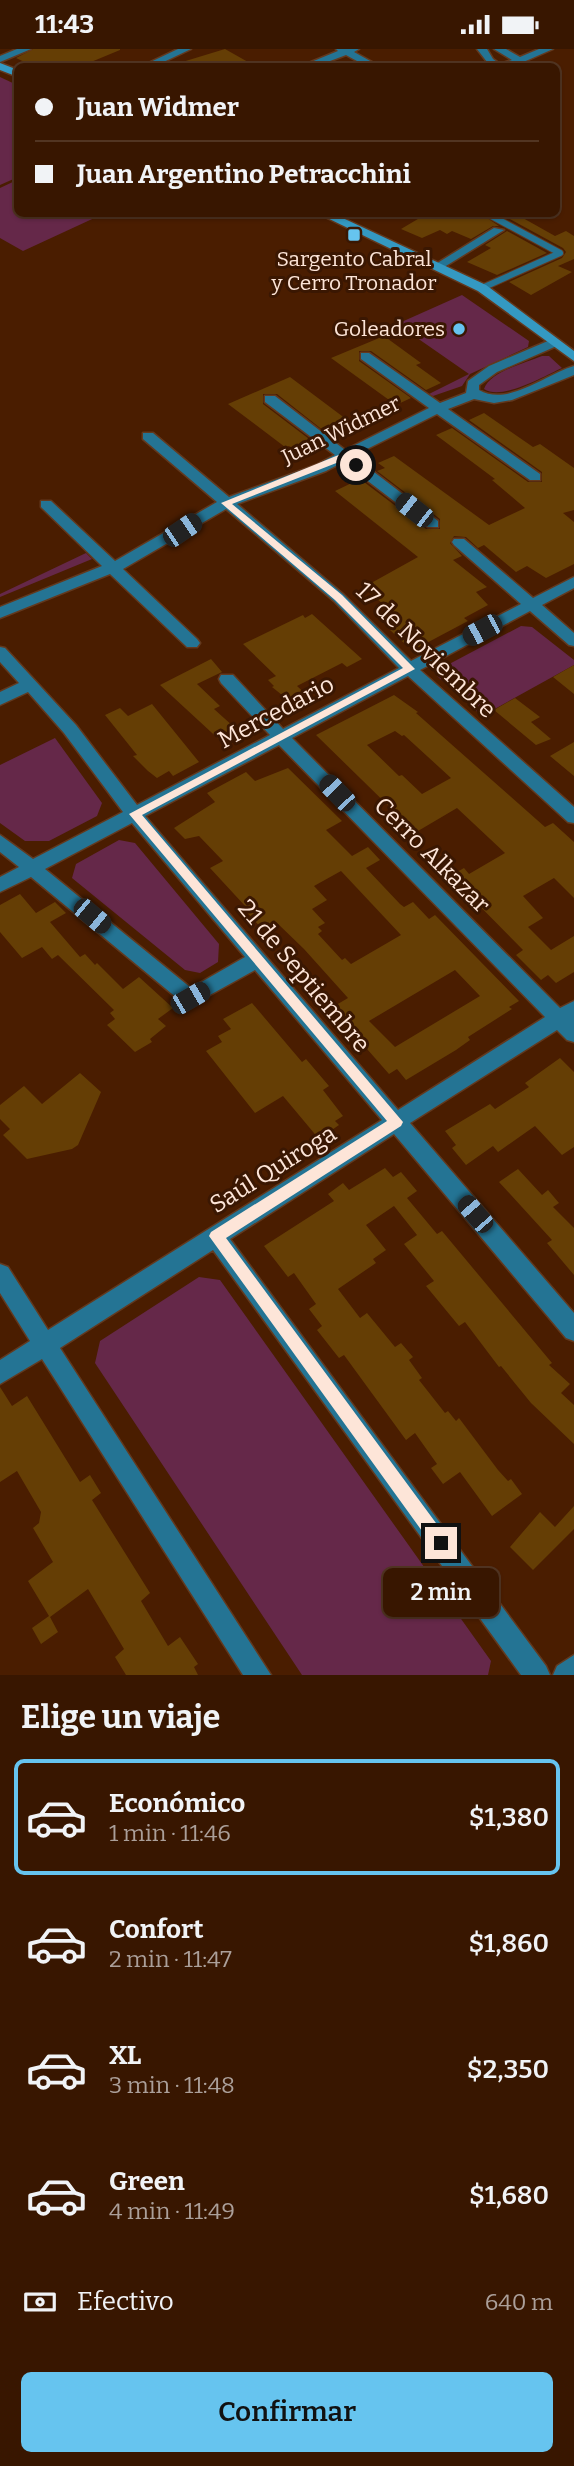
<!DOCTYPE html>
<html lang="es">
<head>
<meta charset="utf-8">
<style>
	:root { --surface:#381600; --page:#3f1f0a; --text:#f1f3f6; --muted:#ab9f99; --line:#523522; --accent:#66c4ef }
	body { margin:0; font-family:Bitter,serif; background:var(--page); color:var(--text); height:100vh; display:flex; flex-direction:column; font-size:26px; white-space:nowrap }
	* { box-sizing:border-box; margin:0 }
	p { font-size:23px; color:var(--muted) }
	.icon { flex:none; width:38px; height:38px; fill:none; stroke:currentColor; stroke-width:2; stroke-linecap:round; stroke-linejoin:round }
	.map { position:relative; height:1626px; overflow:hidden }
	.drawer { display:flex; flex-direction:column; background:var(--surface); flex:1 }
	.drawer>* { flex:none }
	.guide { position:absolute; left:14px; top:14px; width:546px; height:154px; border-radius:10px; box-shadow:0 2px 5px #0004,0 0 0 2px var(--line); display:grid; align-content:center; height:154px; padding:0 21px; background:var(--surface) }
	.end { position:absolute; width:32px; height:32px; margin:-16px; border:9px solid #fde5d8; background:#111; box-shadow:0 0 0 4px #111 }
	.from { border-radius:50% }
	.bubble { position:absolute; height:49px; border-radius:10px; background:var(--surface); box-shadow:0 2px 5px #0004,0 0 0 2px var(--line); font-size:23px; font-weight:600; line-height:49px; text-align:center }
	.car { position:absolute; width:21px; height:42px; margin:-21px -10px; border-radius:9px; box-shadow:0 0 5px 2px #0007; background:linear-gradient(#222 24%,#8ab4d8 0 40%,#222 0 76%,#8ab4d8 0 86%,#222 0) }
	.guide b { display:flex; align-items:center; gap:24px; height:66px; font-size:26px }
	.guide b+b { border-top:2px solid var(--line) }
	.guide i { width:18px; height:18px; background:var(--text) }
	ul { padding:0; list-style:none }
	li { display:flex; align-items:center; gap:21px; height:116px; margin:0 14px 10px; padding:0 7px; border:4px solid transparent; border-radius:10px }
	li div { flex:1 }
	li b { display:block; font-size:26px }
	li em { font-style:normal; font-weight:600 }
	li.current { border-color:var(--accent) }
	li>.icon { width:63px; height:63px; stroke-width:1.5 }
	h2 { padding:0 21px; font-size:32px; line-height:84px }
	.pay { display:flex; align-items:center; gap:18px; height:77px; padding:0 21px; font-size:26px }
	.pay p { margin-inline-start:auto }
	.primary-button { display:flex; gap:14px; margin-top:auto; padding:14px 21px }
	.primary-button a { flex:1; height:80px; border-radius:10px; background:var(--accent); color:#111; font-size:28px; font-weight:600; line-height:80px; text-align:center }
	.status { display:flex; justify-content:space-between; align-items:center; height:49px; padding:0 35px; background:var(--surface); direction:ltr }
	.status svg { height:19px; fill:currentColor }
	.map>svg:first-child { display:block }
</style>
</head>
<body>
<div class="status"><b>11:43</b><svg viewBox="0 0 49 12"><path d="M0 12V9h3v3zM5 12V6h3v6zM10 12V3h3v9zM15 12V0h3v12zM26 1h20v11H26zM47 4h2v5h-2z"/></svg></div>
<div class="map">
<svg width="574" height="1626" viewBox="0 0 574 1626">
	<rect width="100%" height="100%" fill="#4a1d00"/>
	<path fill="#652849" d="M0,28L17,36L18,128L0,136Z
		M17,131L18,164L103,165L23,202L0,189V139Z
		M462,246L529,292L528,298L470,325L462,337L433,347L429,345L469,325L397,275Z
		M542,307H549L562,319C544,327 502,352 484,340C490,322 526,314 542,307Z
		M86,504L92,510L0,548V545Z
		M521,577L532,578L574,611V616L482,667L437,627L438,621Z
		M55,689L102,754L97,767L49,792H25L0,774V716Z
		M119,791L135,794L219,895L218,913L200,924L185,921L72,829L76,815Z
		M199,1228L220,1231L491,1612L488,1626H302L95,1314L100,1292Z"/>
	<path fill="#653e05" fill-rule="evenodd" d="M33,0H120V1L79,18H35L16,9Z
		M225,0L257,18H179V14Z
		M428,164H480L499,177H493L471,190L452,182L447,185L440,181L422,189L401,180Z
		M499,164H514L555,187L566,182L574,187V210L558,217L572,223L531,246L509,233L562,209L566,203L563,199Z
		M507,182L547,204L497,226L467,213L491,199L485,196Z
		M384,287L421,314L416,316L441,334L426,341L371,302H359V312L411,349L396,356L331,309Z
		M290,328L346,370L341,372L347,376L329,386L277,345H263V355L313,393L294,401L289,397L285,398L228,355Z
		M484,364L533,398L540,395L574,419V461L563,464L574,473V515L546,529L527,517L516,523L484,496L478,499L466,488L454,487L450,494L462,507L453,511L487,538L476,543L488,556L464,569L468,572L419,598L405,595L390,581L400,576L395,566L364,538L418,508L335,442L360,430L426,480H440V470L377,422L385,419L378,414L394,407L489,476L525,459L492,431L495,430L436,386L452,379L528,433H542V423L469,371Z
		M312,565L362,610L347,618L342,614L297,637L311,650L297,658L272,638L274,637L268,631L276,627L243,595L303,566L305,569Z
		M211,610L222,623L197,635L220,657L214,660L234,678L231,680L239,687L224,695L160,636Z
		M574,616V645L553,628Z
		M394,646L418,663L416,664L545,778L553,774L574,793V849L554,829L523,847L543,869L528,878L551,901L574,887V923L556,934L548,926L541,931L516,906L523,901L450,827L464,819L469,825L505,804L457,759L418,782L408,773L406,774L316,686ZM395,682L402,687L404,686L451,729L422,745L402,726L399,727L367,696Z
		M515,649L540,668L531,673L551,690L536,696L494,661Z
		M152,655L199,713L173,727L169,722L157,729L148,722L133,707L137,706L105,666L120,659L128,667Z
		M574,693V727L550,707Z
		M288,719L342,772L326,781L352,807L368,798L380,811L366,819L400,855L404,858L413,853L429,870L435,866L519,952L509,958L512,960L468,988L470,991L456,1001L406,1031L397,1020L389,1025L331,959L348,949L304,900L276,873L263,881L243,859L246,858L210,819L223,812L199,787L185,790L174,779L215,753L207,744L246,723L255,732ZM341,822L401,886L351,915L345,909L342,911L318,885L322,882L318,878L325,874L312,860L327,851L314,837ZM455,921L480,947L395,998L369,972Z
		M20,845L36,864L55,853L66,864L50,873L80,908L85,905L95,916L97,914L123,940L139,928L173,959L158,970L166,977L150,990L152,993L135,1003L107,976L115,970L110,964L114,961L58,906L52,910L42,898L22,909L0,883V856Z
		M252,954L302,1013L306,1010L329,1037L323,1041L343,1067L335,1072L339,1076L319,1090L283,1047L255,1064L206,1002L222,993L218,987L231,980L223,970Z
		M560,1009L574,1023V1098L562,1106L535,1077L498,1103L493,1097L466,1116L452,1099L456,1096L445,1082L490,1055L495,1060L529,1038L525,1034Z
		M80,1024L101,1043L78,1096L72,1100L27,1110L3,1086L10,1080L0,1070V1056L24,1037L42,1055Z
		M385,1119L393,1128L401,1123L417,1142L407,1149L437,1185L442,1182L552,1314L549,1316L570,1335L561,1344L574,1356V1395L531,1354L501,1317L499,1318L465,1273L459,1277L426,1237L434,1232L404,1195L417,1186L394,1157L366,1176L386,1201L373,1210L376,1214L338,1240L360,1269L367,1264L395,1298L401,1294L413,1308L409,1311L422,1329L419,1331L445,1364L448,1362L456,1372L459,1369L498,1421L508,1432L511,1430L522,1445L492,1467L460,1423L443,1435L431,1419L437,1415L415,1384L406,1391L344,1306L339,1309L317,1281L322,1277L309,1260L316,1255L294,1224L288,1228L264,1197L334,1152L328,1145L343,1134L349,1141Z
		M518,1120L542,1146L548,1141L559,1154L553,1158L574,1179V1226L547,1194L552,1191L499,1133Z
		M0,1338L12,1357L27,1347L80,1433L90,1426L101,1444L92,1451L150,1544L141,1552L168,1597L180,1588L198,1615L194,1618L198,1626H126L115,1608L124,1600L88,1540L50,1568L58,1583L41,1595L32,1579L49,1567L28,1532L53,1513L33,1479L39,1474L41,1463L17,1422L0,1433Z
		M574,1457V1480L533,1521L510,1498L540,1463L555,1478Z"/>
	<g fill="none" stroke-linecap="round" stroke-linejoin="round">
		<g stroke="#63391e" stroke-width="8">
			<path id="lane" d="M482,239L560,204L486,164"/>
		</g>
		<g stroke="#63391e" stroke-width="3">
			<path id="street" d="M17,0H31L0,13V7Z
				M178,0H191L153,18H140Z
				M336,0H359L354,3L381,18H368L346,6L314,18H299L338,2Z
				M477,0H487L493,10L500,15L512,11L494,0H506L520,8L539,0H553L512,18H491Z
				M494,179L504,181L441,220L431,218Z
				M555,289L561,293L559,296L497,323L479,336V341C508,358 546,325 574,317V326L512,351L494,354L474,350L448,360L540,425V431H530L437,365L353,407L438,472V478H428L343,413L326,422L237,455L344,546L411,612L521,555L454,496L452,493L454,490H464L533,549L574,528V539L542,556L574,584V597L569,596L530,562L420,621L574,758V774L568,773L408,627L292,689L560,959L574,952V993L567,991L557,981L410,1074L574,1264V1292L566,1289L394,1085L230,1190L546,1617L550,1626H521L213,1201L60,1299L271,1626H243L42,1310L0,1335V1311L30,1292L0,1244V1215L8,1218L48,1281L382,1071L255,921L190,957L183,954L31,828L0,843V828L19,818L0,803V786L33,810L123,763L64,684L28,643L0,656V643L19,634L0,613V598L5,599L76,676L137,756L270,686L221,634L219,630L221,626H233L283,680L399,619L334,552L226,460L123,520L197,590L200,594L197,598H187L110,525L0,569V558L102,517L41,458V452H51L115,512L217,453L143,390V384H153L229,448L316,416L335,406L265,353V347H275L345,401L429,359L361,310V304H369L440,354L466,344L468,332L489,317ZM279,696L545,968L398,1061L145,767ZM132,774L245,908L191,939L45,820Z
				M574,1606V1626H553L557,1617Z"/>
		</g>
		<g stroke="#63391e" stroke-width="3">
			<path id="secondary" d="M0,14L18,21V28L0,21Z
				M317,164H332L486,236L574,302V312L478,242Z"/>
		</g>
		<use href="#lane" stroke="#247494" stroke-width="6"/>
		<use href="#street" fill="#247494" fill-rule="evenodd"/>
		<use href="#secondary" fill="#3499c2" fill-rule="evenodd"/>
	</g>
	<path fill="#fde5d8" d="M341,405H348L360,416L353,418L344,411L232,455L342,546L415,620L142,766L403,1073L401,1077L226,1189L447,1489L449,1494L447,1500L441,1502L435,1500L209,1187L211,1183L387,1072L129,765L403,619L335,551L221,454Z"/>
	<g fill="#66c4ef" stroke="#3a1702" stroke-width="2.5">
		<rect x="347" y="179" width="14" height="14" rx="3.5"/>
		<circle cx="459" cy="280" r="7"/>
	</g>
	<g text-anchor="middle" stroke-width="6" stroke-linejoin="round" paint-order="stroke">
		<g font-size="21" fill="#fde5d8" stroke="#3a1702">
			<text x="354" y="217">Sargento Cabral<tspan x="354" dy="24">y Cerro Tronador</tspan></text>
			<text x="445" y="287" text-anchor="end">Goleadores</text>
		</g>
		<g font-size="21" fill="#fde5d8" stroke="#3a1702">
			<text transform="translate(341 381) rotate(-26)" y="7">Juan Widmer</text>
		</g>
		<g font-size="24" fill="#fde5d8" stroke="#3a1702">
			<text transform="translate(426 601) rotate(44)" y="8">17 de Noviembre</text>
			<text transform="translate(276 663) rotate(-28)" y="8">Mercedario</text>
			<text transform="translate(432 806) rotate(45)" y="8">Cerro Alkazar</text>
			<text transform="translate(304 927) rotate(50)" y="8">21 de Septiembre</text>
			<text transform="translate(273 1120) rotate(-32)" y="8">Saúl Quiroga</text>
		</g>
	</g>
</svg>
<i class="end from" style="left:356px;top:416px"></i>
<i class="end" style="left:441px;top:1494px"></i>
<div class="bubble" style="left:383px;top:1519px;width:116px">2 min</div>
<i class="car" style="left:414px;top:461px;rotate:308deg"></i>
<i class="car" style="left:182px;top:481px;rotate:56deg"></i>
<i class="car" style="left:482px;top:581px;rotate:242deg"></i>
<i class="car" style="left:337px;top:744px;rotate:316deg"></i>
<i class="car" style="left:92px;top:867px;rotate:130deg"></i>
<i class="car" style="left:190px;top:949px;rotate:60deg"></i>
<i class="car" style="left:475px;top:1165px;rotate:319deg"></i>
<div class="guide">
<b><i class="from"></i>Juan Widmer</b>
<b><i></i>Juan Argentino Petracchini</b>
</div>
</div>
<section class="drawer">
<h2>Elige un viaje</h2>
<ul>
<li class="current"><svg class="icon" aria-label="car" viewBox="0 0 24 24"><path d="M5 17H2v-5l4-1 3-4h7l3 4 3 1v5h-3M9 17h6M6 11h13"/><circle cx="7" cy="17" r="2"/><circle cx="17" cy="17" r="2"/></svg><div><b>Económico</b><p>1 min · 11:46</p></div><em>$1,380</em></li>
<li><svg class="icon" aria-label="car" viewBox="0 0 24 24"><path d="M5 17H2v-5l4-1 3-4h7l3 4 3 1v5h-3M9 17h6M6 11h13"/><circle cx="7" cy="17" r="2"/><circle cx="17" cy="17" r="2"/></svg><div><b>Confort</b><p>2 min · 11:47</p></div><em>$1,860</em></li>
<li><svg class="icon" aria-label="car" viewBox="0 0 24 24"><path d="M5 17H2v-5l4-1 3-4h7l3 4 3 1v5h-3M9 17h6M6 11h13"/><circle cx="7" cy="17" r="2"/><circle cx="17" cy="17" r="2"/></svg><div><b>XL</b><p>3 min · 11:48</p></div><em>$2,350</em></li>
<li><svg class="icon" aria-label="car" viewBox="0 0 24 24"><path d="M5 17H2v-5l4-1 3-4h7l3 4 3 1v5h-3M9 17h6M6 11h13"/><circle cx="7" cy="17" r="2"/><circle cx="17" cy="17" r="2"/></svg><div><b>Green</b><p>4 min · 11:49</p></div><em>$1,680</em></li>
</ul>
<div class="pay"><svg class="icon" aria-label="cash" viewBox="0 0 24 24"><path d="M3 7h18v10H3z"/><circle cx="12" cy="12" r="2"/></svg>Efectivo<p>640 m</p></div>
<div class="primary-button"><a>Confirmar</a></div>
</section>
</body>
</html>
